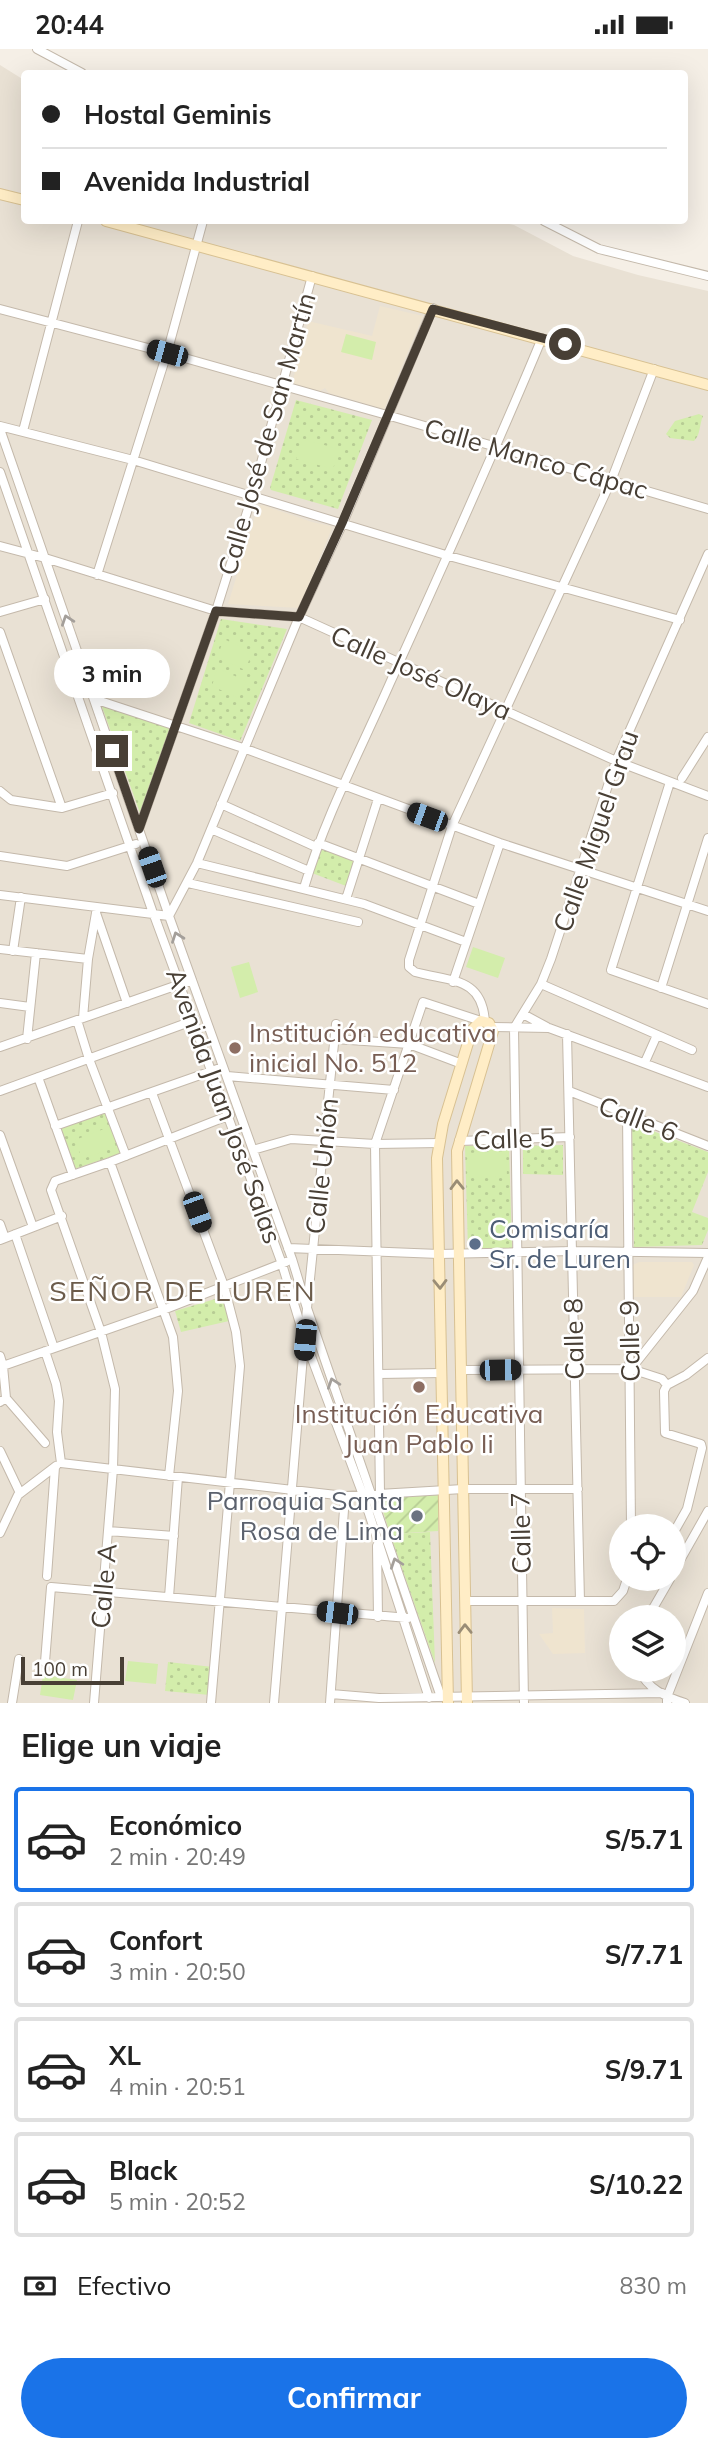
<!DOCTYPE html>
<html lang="es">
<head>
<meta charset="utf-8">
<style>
	:root { --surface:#fff; --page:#f6f6f6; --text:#222; --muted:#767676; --line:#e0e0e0; --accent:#1a73e8 }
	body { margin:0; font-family:Mulish,sans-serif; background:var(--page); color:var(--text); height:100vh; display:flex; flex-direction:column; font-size:26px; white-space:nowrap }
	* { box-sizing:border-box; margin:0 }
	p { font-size:23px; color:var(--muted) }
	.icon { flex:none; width:38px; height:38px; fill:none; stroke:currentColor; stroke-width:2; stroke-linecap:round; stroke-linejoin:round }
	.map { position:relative; height:1654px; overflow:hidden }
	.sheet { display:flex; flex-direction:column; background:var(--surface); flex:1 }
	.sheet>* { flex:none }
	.guide { position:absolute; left:21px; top:21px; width:667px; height:154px; border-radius:7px; box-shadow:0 7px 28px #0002; display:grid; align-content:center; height:154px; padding:0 21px; background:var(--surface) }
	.controls { position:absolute; left:609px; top:1465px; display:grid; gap:14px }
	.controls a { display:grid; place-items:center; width:77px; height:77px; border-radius:50%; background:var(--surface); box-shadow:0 7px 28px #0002; font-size:35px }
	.scale { position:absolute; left:21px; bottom:18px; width:103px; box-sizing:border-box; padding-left:7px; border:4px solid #483f35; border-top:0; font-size:19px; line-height:24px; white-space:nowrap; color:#483f35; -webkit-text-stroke:5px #fff; paint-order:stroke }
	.end { position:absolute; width:32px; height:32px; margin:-16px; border:9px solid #483f35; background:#fff; box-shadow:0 0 0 4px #fff }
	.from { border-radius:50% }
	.bubble { position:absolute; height:49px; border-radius:24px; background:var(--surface); box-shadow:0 7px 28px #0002; font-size:23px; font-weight:700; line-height:49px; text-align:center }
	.car { position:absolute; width:21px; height:42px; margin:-21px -10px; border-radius:9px; box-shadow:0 0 5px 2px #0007; background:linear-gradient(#222 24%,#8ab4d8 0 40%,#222 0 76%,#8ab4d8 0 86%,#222 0) }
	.guide b { display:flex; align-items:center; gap:24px; height:66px; font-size:26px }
	.guide b+b { border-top:2px solid var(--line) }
	.guide i { width:18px; height:18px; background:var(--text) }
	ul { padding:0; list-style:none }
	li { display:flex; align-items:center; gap:21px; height:105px; margin:0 14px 10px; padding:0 7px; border:4px solid var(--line); border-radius:7px }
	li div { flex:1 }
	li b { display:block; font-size:26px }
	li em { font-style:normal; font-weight:700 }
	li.selected { border-color:var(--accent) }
	li>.icon { width:63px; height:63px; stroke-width:1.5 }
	h2 { padding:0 21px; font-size:32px; line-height:84px }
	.pay { display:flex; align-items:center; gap:18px; height:77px; padding:0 21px; font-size:26px }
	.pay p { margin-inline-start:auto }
	.button { display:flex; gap:14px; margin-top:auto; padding:14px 21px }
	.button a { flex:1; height:80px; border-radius:42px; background:var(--accent); color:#fff; font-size:28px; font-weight:700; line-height:80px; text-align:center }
	.status { display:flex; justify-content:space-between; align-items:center; height:49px; padding:0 35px; background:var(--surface); direction:ltr }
	.status svg { height:19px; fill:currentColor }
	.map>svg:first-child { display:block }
</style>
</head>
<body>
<div class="status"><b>20:44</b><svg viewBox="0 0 49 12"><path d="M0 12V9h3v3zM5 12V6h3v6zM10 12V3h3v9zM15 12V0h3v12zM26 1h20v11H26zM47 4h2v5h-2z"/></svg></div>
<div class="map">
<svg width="708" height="1654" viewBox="0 0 708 1654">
	<defs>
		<pattern id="grass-dots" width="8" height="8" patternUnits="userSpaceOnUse" patternTransform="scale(1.75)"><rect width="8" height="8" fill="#d3edab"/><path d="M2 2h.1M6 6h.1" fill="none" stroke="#b7cc94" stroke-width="1.8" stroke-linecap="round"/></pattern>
		<pattern id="garden-furrows" width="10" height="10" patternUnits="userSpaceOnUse" patternTransform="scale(1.75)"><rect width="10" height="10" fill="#d3edab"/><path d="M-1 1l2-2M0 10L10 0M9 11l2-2" fill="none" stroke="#b7cc94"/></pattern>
	</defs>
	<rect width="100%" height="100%" fill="#f5efe6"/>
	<path fill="#e9e1d4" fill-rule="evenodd" d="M0,16L24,31V172H496L514,176L573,207L638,226L708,242V1654H0ZM621,1477H674V1530H621ZM621,1568H674V1620H621Z"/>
	<path fill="#efe4cf" d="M380,257L423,267L384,360L329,344L325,339L320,342L292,335L308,272L372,287Z
		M262,456L312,473L330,477L332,479L299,559L228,555L258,458Z
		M639,1213H692L694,1216L681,1248H633V1216Z
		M552,1559L584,1560L585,1604L553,1605L539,1585L553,1584Z"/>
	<path fill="url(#grass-dots)" d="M296,351L372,371L338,460L271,441L270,439Z
		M699,365L703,367C699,376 701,385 694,392L670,389L666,385L675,372Z
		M221,570L287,580L240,692L189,674Z
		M101,655L172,679L140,764Z
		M321,797L355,811L346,837L312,824Z
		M108,1063L122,1104L74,1120L60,1080Z
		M632,1074L708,1103V1123L692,1163L708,1169V1181L702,1196L634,1198Z
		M509,1096L512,1199L468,1201L465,1097Z
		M563,1096V1126L523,1125V1097Z
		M222,1248L229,1272L181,1283L175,1262Z
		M430,1483L435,1614L390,1485Z
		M168,1613L213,1618L210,1646L165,1642Z"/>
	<path fill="url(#garden-furrows)" d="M438,1446V1482L390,1485L379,1449Z"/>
	<path fill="#d3edab" d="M346,285L376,293L372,311L341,303Z
		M302,390L339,400L333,420L296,410Z
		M224,590L252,604L245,621L217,608Z
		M217,619L246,632L238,649L212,637Z
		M473,898L505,909L498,929L466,918Z
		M249,913L258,943L240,949L231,918Z
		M109,1078L116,1098L82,1110L75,1091Z
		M506,1102L507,1127L470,1129L469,1104Z
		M128,1612L158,1615L156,1635L125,1632Z
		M43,1626L77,1631L73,1651L40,1646Z"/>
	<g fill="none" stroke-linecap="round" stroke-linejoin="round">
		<g stroke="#c4b9ab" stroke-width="10">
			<path id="street" d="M37,0L82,24
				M544,172L599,200L708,227
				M0,260L167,304L387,366L708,460
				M0,377L133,411L449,507L680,571
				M0,380L169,867L292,1210L307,1259L441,1648
				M23,382L78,172
				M0,423L154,867
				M0,497L45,509L216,562L299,568L616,712L708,747
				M97,526L167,304L203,172
				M0,563L45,550
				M0,583L62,759
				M94,650L246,700L500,794L708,862
				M682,729L708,688
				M670,733L611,921L708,955
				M0,742L11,751L62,759L113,744
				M221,755L316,798
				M139,780L216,562L252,447L312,227
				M211,780L309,822
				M318,794L479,855
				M0,807L67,817L136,795
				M197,814L364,855L466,893
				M188,834L358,873
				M304,839C325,768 360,702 390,634C442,519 494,405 542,289
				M0,846L169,867
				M346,850L378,750
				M96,864L127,954
				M154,866L282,1215L305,1291L363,1446L429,1649
				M169,867L197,814L299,568L343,474L433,259
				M0,900L88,910
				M13,902L21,848
				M453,933L500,794
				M541,935L692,1001
				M661,939L708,789
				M0,954L30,958
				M523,965L547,978
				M83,969L88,910L96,864
				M77,971L89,1010L126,1107
				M485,973C482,928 452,933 415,923L409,918V911L452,777L611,432L654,320
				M492,978L549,979L708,1038
				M514,979L524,1654
				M514,979L541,935L551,910L616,712L708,505
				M567,985L580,1552
				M27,990L36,904
				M335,990L409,995L462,1015
				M0,998L192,931
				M645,1013L657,986
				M227,1027L394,1041
				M38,1028L73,1126
				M0,1042L195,971
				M569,1042L708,1097
				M152,1044L224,1237L236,1283L240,1317L211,1654
				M627,1064L631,1477
				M55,1077L223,1018
				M0,1086L33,1178
				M459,1092L570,1088
				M253,1101L291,1090L375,1095L440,1094
				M110,1113L173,1288L178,1342L169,1427
				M0,1175L5,1189
				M15,1185L54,1299
				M0,1191L62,1167
				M288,1199L439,1205L572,1202L708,1204
				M45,1302L56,1335L59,1352L57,1383L61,1414
				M0,1307L3,1317L6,1349
				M0,1318L163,1261L286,1213
				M631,1320L693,1242L708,1208
				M461,1321L631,1320L662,1330L667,1336
				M379,1325L442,1324
				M0,1353L6,1349L45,1394
				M0,1402L20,1444
				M61,1414L345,1447L463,1440H578
				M380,1444L375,1095L423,953L481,972
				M108,1482L174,1487
				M674,1483L687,1460L702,1399L701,1395L665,1384L664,1342L667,1336L686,1326L708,1309
				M0,1484L18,1446L56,1417
				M377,1497L378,1568
				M674,1522L708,1462
				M47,1527L55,1418
				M169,1548L178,1428
				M465,1552H614L623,1542L627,1530
				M648,1568L670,1530
				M45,1613L51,1538L408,1569
				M639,1620C647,1640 666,1648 685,1654
				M331,1645L379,1649L662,1644
				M12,1654L19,1610
				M94,1654L113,1420L115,1340L101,1283L51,1141L55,1132L110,1113L230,1066
				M274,1654L307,1259L336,975
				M330,1654L345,1447
				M667,1654V1648L708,1544"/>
		</g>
		<g stroke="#d8c192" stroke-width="12">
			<path id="secondary" d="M0,145L24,151
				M106,172L708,336
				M448,1654L437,1109L443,1075L472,981L481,972L489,974L493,982L457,1102L467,1654"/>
		</g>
		<use href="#street" stroke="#fff" stroke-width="8"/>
		<use href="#secondary" stroke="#ffedc6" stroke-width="10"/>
	</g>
	<defs><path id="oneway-chevron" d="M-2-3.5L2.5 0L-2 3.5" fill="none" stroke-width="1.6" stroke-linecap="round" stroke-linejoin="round" transform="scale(1.75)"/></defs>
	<g stroke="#a49f9a">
		<use href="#oneway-chevron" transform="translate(67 571) rotate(-109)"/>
		<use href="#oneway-chevron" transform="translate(177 888) rotate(-110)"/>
		<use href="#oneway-chevron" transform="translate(333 1334) rotate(-109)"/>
		<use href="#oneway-chevron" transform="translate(396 1514) rotate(-109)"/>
	</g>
	<g stroke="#9a8d76">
		<use href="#oneway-chevron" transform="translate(457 1136) rotate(-91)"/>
		<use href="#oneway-chevron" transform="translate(440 1235) rotate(89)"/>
		<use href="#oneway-chevron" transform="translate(465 1580) rotate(-91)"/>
	</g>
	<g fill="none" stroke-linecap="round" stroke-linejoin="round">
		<path stroke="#483f35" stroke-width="9" d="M112,702L139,780L216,562L299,568L342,474L433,260L565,295"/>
	</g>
	<g fill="#8d6e63" stroke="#fff" stroke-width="2.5">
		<circle cx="235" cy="999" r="7"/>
		<circle cx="419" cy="1338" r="7"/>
	</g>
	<circle fill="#5c6f8a" stroke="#fff" stroke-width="2.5" cx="475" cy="1195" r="7"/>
	<circle fill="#6b7280" stroke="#fff" stroke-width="2.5" cx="417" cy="1467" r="7"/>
	<g text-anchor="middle" stroke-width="5" stroke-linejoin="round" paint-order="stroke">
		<g font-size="26" fill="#483f35" stroke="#fff">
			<text transform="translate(267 385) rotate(-74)" y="9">Calle José de San Martín</text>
			<text transform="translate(536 410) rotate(16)" y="9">Calle Manco Cápac</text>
			<text transform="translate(421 624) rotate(24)" y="9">Calle José Olaya</text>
			<text transform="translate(596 782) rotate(-71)" y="9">Calle Miguel Grau</text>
			<text transform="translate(224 1057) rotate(70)" y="9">Avenida Juan José Salas</text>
			<text transform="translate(638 1070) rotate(21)" y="9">Calle 6</text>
			<text transform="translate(514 1090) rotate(-2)" y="9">Calle 5</text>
			<text transform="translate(322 1117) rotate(-84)" y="9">Calle Unión</text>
			<text transform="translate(574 1290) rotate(-91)" y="9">Calle 8</text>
			<text transform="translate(630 1292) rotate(-91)" y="9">Calle 9</text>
			<text transform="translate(521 1484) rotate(-91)" y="9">Calle 7</text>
			<text transform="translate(104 1537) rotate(-85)" y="9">Calle A</text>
		</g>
		<g font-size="26" fill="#785e54" stroke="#fff" text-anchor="start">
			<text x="249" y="993">Institución educativa<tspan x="249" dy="30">inicial No. 512</tspan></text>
			<text x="419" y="1374" text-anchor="middle">Institución Educativa<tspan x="419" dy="30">Juan Pablo Ii</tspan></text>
		</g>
		<g font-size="26" fill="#4e5e75" stroke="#fff" text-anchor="start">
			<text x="489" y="1189">Comisaría<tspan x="489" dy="30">Sr. de Luren</tspan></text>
		</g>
		<g font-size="26" fill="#5b616d" stroke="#fff" text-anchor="end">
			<text x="403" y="1461">Parroquia Santa<tspan x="403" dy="30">Rosa de Lima</tspan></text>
		</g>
		<g font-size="28" letter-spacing="2" fill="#6c5c4b" stroke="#fff">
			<text x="183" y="1252">SEÑOR DE LUREN</text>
		</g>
	</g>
</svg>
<div class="controls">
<a><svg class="icon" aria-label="locate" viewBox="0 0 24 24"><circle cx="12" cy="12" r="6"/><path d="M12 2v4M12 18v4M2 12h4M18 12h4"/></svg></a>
<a><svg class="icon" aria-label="layers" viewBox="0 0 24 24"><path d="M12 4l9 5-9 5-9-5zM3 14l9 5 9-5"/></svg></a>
</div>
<div class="scale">100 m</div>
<i class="end from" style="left:565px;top:295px"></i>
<i class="end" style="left:112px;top:702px"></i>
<div class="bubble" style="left:54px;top:600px;width:116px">3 min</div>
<i class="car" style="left:167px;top:304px;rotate:285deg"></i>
<i class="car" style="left:427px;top:768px;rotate:290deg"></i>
<i class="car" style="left:152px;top:818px;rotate:341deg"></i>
<i class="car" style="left:197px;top:1163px;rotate:160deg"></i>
<i class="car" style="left:305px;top:1291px;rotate:185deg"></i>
<i class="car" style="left:500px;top:1321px;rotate:89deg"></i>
<i class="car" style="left:337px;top:1564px;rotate:277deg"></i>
<div class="guide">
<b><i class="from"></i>Hostal Geminis</b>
<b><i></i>Avenida Industrial</b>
</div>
</div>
<section class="sheet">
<h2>Elige un viaje</h2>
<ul>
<li class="selected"><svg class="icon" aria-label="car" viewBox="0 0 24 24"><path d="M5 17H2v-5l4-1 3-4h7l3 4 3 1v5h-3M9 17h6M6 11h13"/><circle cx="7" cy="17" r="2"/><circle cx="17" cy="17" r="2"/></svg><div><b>Económico</b><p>2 min · 20:49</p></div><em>S/5.71</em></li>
<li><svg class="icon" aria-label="car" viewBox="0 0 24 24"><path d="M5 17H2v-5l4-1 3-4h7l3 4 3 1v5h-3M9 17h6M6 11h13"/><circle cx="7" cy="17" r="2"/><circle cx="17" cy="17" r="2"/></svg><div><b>Confort</b><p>3 min · 20:50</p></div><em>S/7.71</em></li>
<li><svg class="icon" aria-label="car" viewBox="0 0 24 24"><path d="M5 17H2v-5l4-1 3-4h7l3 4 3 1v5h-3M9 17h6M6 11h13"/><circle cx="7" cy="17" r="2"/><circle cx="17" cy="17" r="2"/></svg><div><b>XL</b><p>4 min · 20:51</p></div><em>S/9.71</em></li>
<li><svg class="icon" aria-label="car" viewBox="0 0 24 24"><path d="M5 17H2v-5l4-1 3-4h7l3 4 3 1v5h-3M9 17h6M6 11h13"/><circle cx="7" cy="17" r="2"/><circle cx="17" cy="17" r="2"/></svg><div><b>Black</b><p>5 min · 20:52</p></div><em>S/10.22</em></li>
</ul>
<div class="pay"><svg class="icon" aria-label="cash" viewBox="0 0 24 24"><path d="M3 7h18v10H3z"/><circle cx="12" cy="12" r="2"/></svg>Efectivo<p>830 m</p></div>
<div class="button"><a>Confirmar</a></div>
</section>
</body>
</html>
